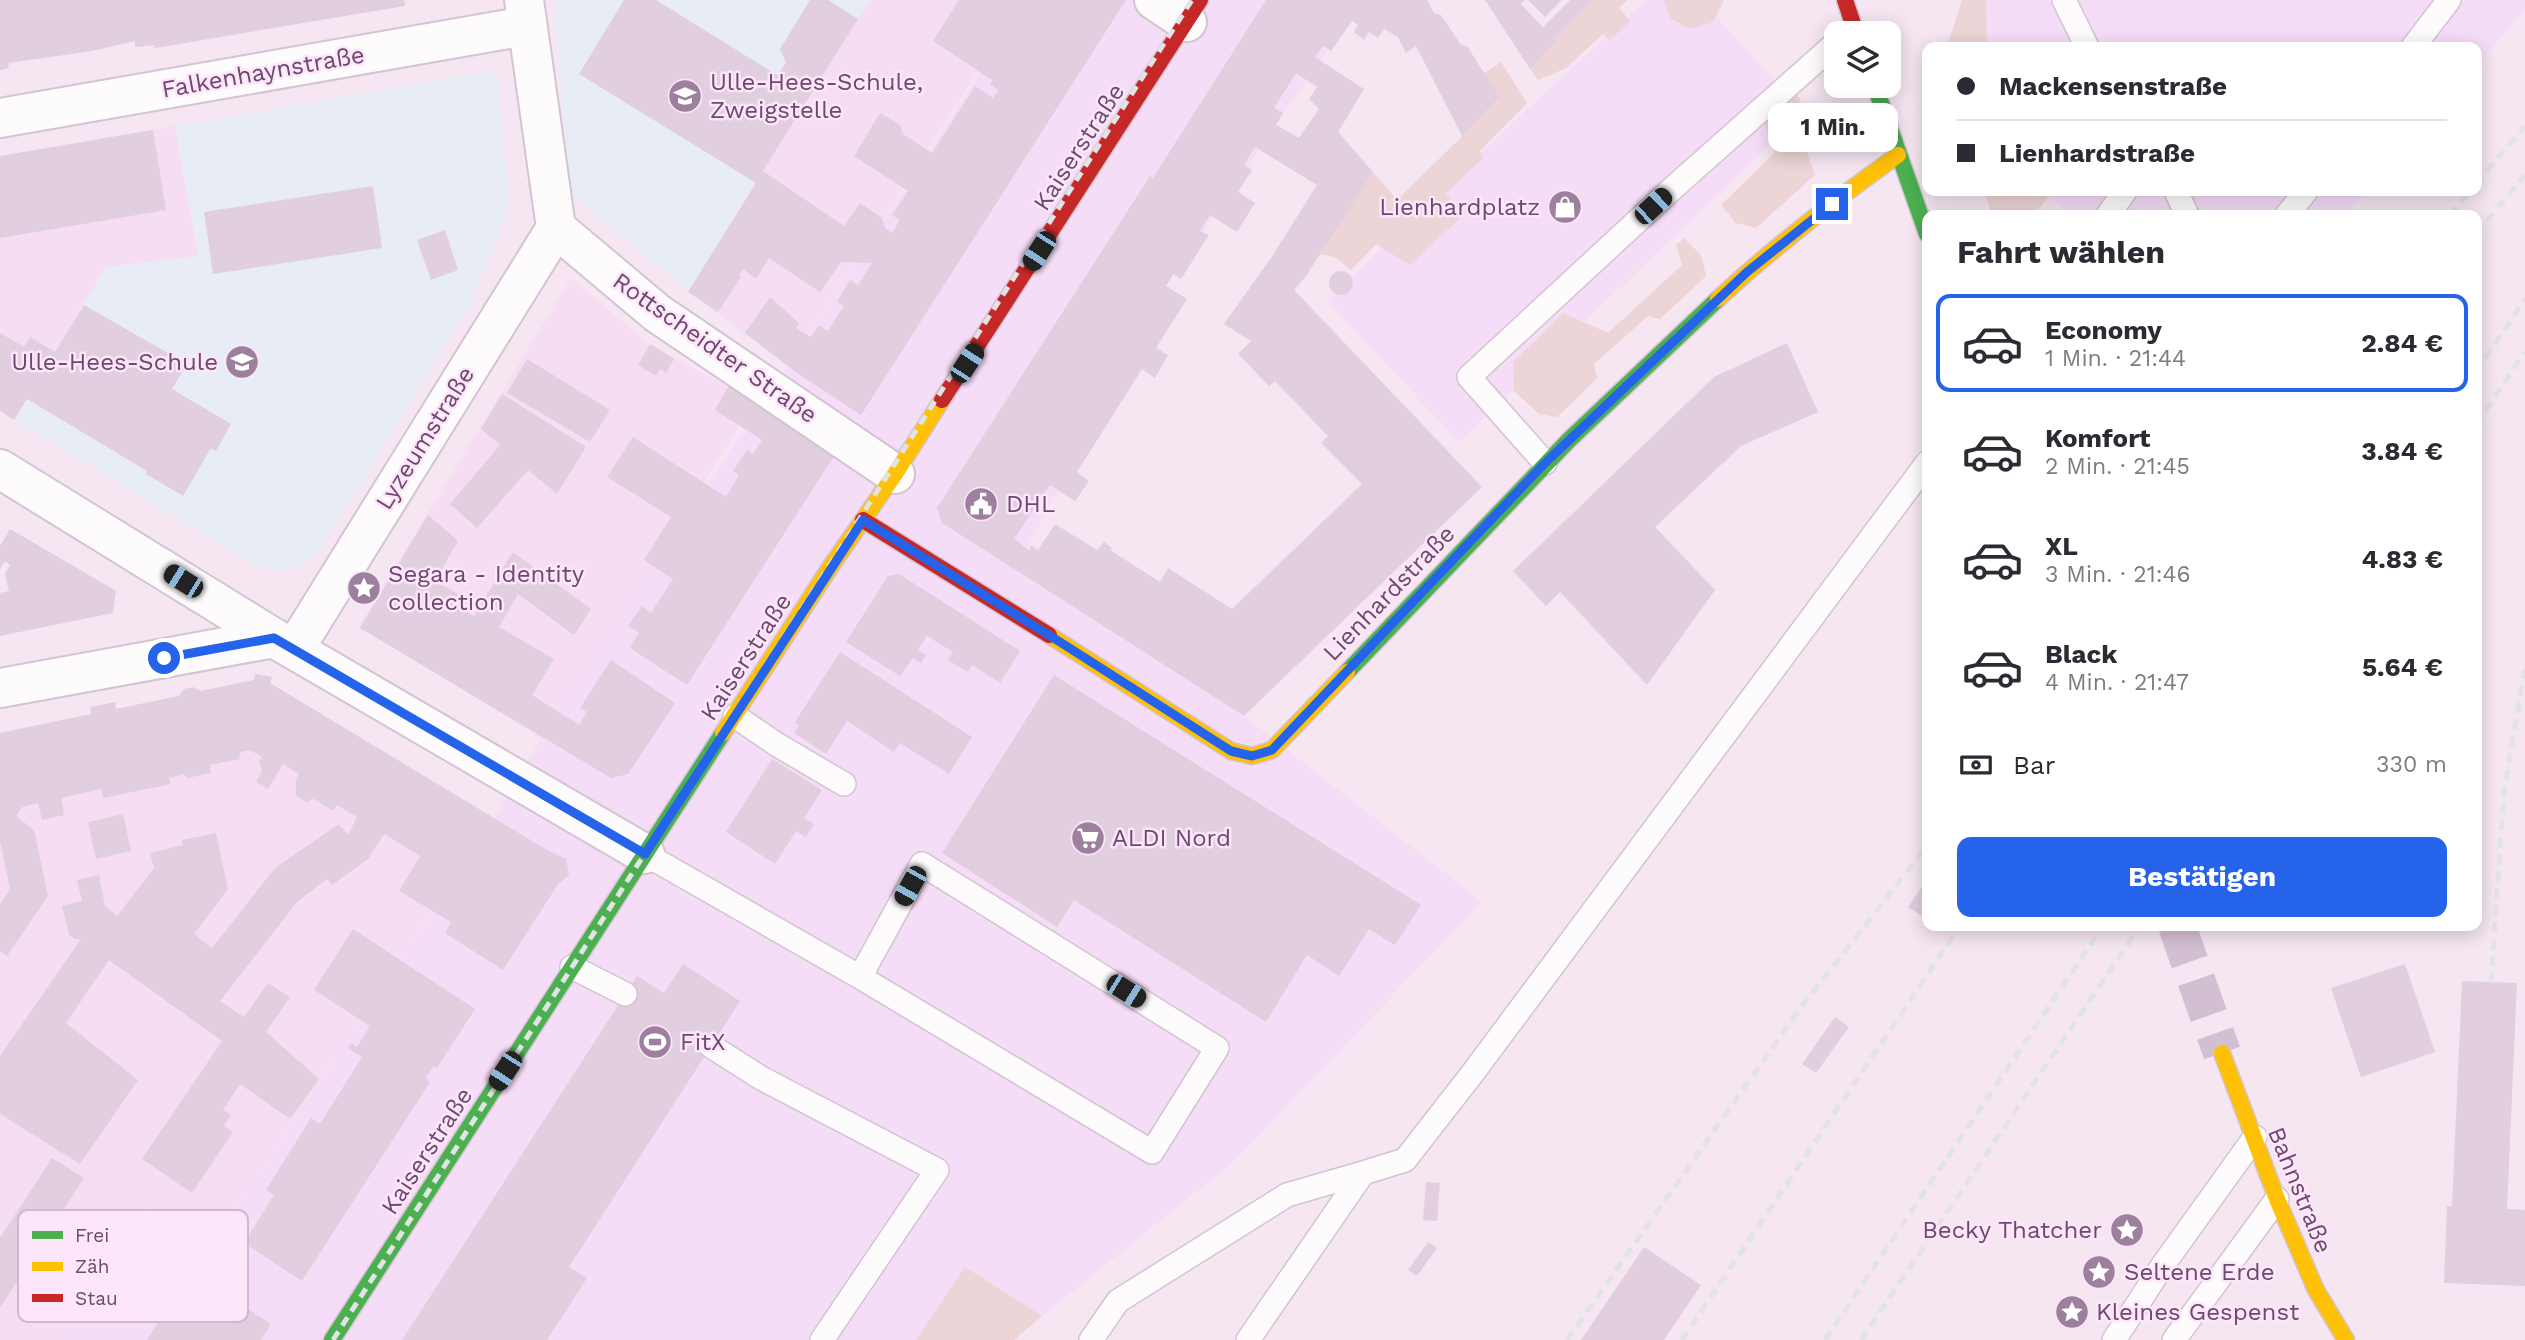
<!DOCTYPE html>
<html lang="de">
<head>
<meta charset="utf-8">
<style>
	:root { --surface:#fff; --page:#f2f2f3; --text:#2b2b33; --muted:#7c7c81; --line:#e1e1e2; --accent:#2563eb }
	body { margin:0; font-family:"Work Sans",sans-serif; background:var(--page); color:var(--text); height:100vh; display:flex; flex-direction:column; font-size:26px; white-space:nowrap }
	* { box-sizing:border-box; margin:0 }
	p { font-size:23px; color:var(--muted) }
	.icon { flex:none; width:38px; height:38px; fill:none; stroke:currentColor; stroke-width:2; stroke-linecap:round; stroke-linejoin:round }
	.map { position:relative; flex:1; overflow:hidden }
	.panel { position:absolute; left:1922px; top:210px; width:560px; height:721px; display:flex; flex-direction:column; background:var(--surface); border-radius:14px; box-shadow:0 4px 18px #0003 }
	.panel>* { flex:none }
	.guide { position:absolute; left:1922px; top:42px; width:560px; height:154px; border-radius:14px; box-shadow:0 4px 18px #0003; display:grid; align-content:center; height:154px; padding:0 35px; background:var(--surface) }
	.fabs { position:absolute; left:1824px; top:21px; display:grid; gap:14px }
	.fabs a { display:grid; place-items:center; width:77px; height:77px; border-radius:14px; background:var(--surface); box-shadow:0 4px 18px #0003; font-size:35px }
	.end { position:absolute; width:32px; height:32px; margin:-16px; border:9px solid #2563eb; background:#fff; box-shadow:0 0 0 4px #fff }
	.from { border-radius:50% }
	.bubble { position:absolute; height:49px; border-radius:14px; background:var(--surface); box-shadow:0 4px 18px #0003; font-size:23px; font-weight:700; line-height:49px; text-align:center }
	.car { position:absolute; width:21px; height:42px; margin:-21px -10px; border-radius:9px; box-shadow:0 0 5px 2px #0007; background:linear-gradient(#222 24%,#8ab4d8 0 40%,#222 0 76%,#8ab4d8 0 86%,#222 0) }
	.guide b { display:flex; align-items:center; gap:24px; height:66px; font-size:26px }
	.guide b+b { border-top:2px solid var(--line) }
	.guide i { width:18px; height:18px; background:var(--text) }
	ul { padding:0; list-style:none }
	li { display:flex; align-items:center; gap:21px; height:98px; margin:0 14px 10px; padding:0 21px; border:4px solid transparent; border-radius:14px }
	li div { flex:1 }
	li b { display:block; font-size:26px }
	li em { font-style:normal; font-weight:700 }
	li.active { border-color:var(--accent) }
	li>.icon { width:63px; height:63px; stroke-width:1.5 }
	h2 { padding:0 35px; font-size:32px; line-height:84px }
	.pay { display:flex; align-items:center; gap:18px; height:77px; padding:0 35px; font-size:26px }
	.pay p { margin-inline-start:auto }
	.button { display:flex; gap:14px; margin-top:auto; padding:14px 35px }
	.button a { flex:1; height:80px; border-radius:14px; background:var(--accent); color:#fff; font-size:28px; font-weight:700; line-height:80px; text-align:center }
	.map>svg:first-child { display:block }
</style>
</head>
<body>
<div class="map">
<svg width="2525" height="1340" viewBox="0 0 2525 1340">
	<rect width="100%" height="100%" fill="#f5e6f2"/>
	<path fill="#f6ddf3" d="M870,0H1024L788,367L688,291Z
		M175,126L199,256L106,267L14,420L0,411V156Z
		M571,278L645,341L755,402L541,738L359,626Z
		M260,679L495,818L210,1247L146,1206L55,1340H0V733Z"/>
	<path fill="#f5dcf7" d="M1028,0H1361L1166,286L1015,570L1245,717L1482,902L1230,1165L1042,1316L965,1268L916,1340H55L146,1206L210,1247L495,818L541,738L645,574L788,367Z
		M1647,0H1702L1803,113L1459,442L1327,301L1539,98Z
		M1986,0H2525V10L2476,66V47H1987Z
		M2053,191H2367L2345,215H2068L2049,196Z"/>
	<path fill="#e8edf5" d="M554,0H870L688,291L569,193Z
		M497,70L509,208L470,305L317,553L298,568L276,571L258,567L15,420L106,267L198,256L175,126Z"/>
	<path fill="#edd4d6" d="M1592,0H1628L1619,8L1630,21L1610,40L1603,34L1566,68L1538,80L1530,69L1557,41L1555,38Z
		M1664,0H1724L1713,22L1690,29L1670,18Z
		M1962,0H1986L1987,47H1947Z
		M1501,62L1527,103L1480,151L1483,158L1446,193L1461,217L1410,265L1376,244L1351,270L1335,257L1319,254L1373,172L1397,200L1500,99L1484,73Z
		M1797,93L1802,106L1792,110L1815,175L1756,228L1736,223L1721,205L1775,152L1764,122L1780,100Z
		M1984,191H2053L2034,215H1992Z
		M1684,238L1701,255L1706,276L1660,319L1648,316L1594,364L1597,378L1557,417L1539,414L1514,391L1513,362L1563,313L1608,333L1682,265L1676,245Z
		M965,1267L1042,1316L1014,1340H916Z"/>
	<path fill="#e1cedf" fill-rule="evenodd" d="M0,0H404L405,6L155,48L154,45L135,47V41L92,51L8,63L9,68L0,70Z
		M624,0H656L777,75L786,63L780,49L810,0H828L858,19L763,171L844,226L860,203L882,218L885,228L892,233L900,220L892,215L908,191L854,156L880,113L900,125L903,134L932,153L975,86L993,98L999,90L990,84L992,80L933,41L959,0H1126L861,415L800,375L745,333L770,297L799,323L796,328L811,337L819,325L828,331L844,306L837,302L850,280L858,285L872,263L841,262L820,292L769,258L756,279L743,269L739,276L741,277L718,312L688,292L756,183L579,74Z
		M1266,0H1427L1434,13L1441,15L1461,45L1467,46L1500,98L1462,136L1416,46L1406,53L1398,37L1384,29L1378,38L1369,32L1364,40L1354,32L1358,25L1352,21L1331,51L1323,46L1315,57L1364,89L1338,132L1373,172L1306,276L1294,290L1482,487L1244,716L942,523L937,508L1150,176L1153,178ZM1296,73L1317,87L1309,99L1319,109L1299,138L1276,125L1283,113L1274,108ZM1255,147L1317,185L1273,255L1224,324L1251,341L1238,354L1269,386L1275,381L1328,436L1321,443L1362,484L1232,609L1168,568L1160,582L1110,550L1112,548L1104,542L1097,550L1055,524L1038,550L1031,545L1029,550L1014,539L1050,485L1075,501L1089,481L1077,472L1142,369L1155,378L1168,355L1156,348L1187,299L1166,286L1173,274L1181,279L1209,235L1200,231L1210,215L1237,232L1255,203L1238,192L1252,170L1244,165Z
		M1485,0H1525L1521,4L1543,27L1570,0H1592L1555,38L1557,41L1530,69Z
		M1528,0H1562L1545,17Z
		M153,130L166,210L0,238V156Z
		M373,186L382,248L213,274L204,212Z
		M445,230L458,270L431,280L417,240Z
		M1329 283a12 12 0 1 1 24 0a12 12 0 1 1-24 0Z
		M84,305L187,364L172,389L231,424L216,451L211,448L183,496L146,474L147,471L27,399L14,420L0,411V333L24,347L30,337L55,352Z
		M1787,343L1818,412L1741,446L1655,527L1715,590L1647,685L1560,592L1546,606L1513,571L1714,377Z
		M650,344L674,359L666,373L660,369L656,376L638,365Z
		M527,359L610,410L590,442L507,393Z
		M729,385L836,453L687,685L630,648L639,633L628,626L642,606L651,613L673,579L644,560L671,517L607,477L633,437L726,497L739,475L733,471L747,450L753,454L762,440L715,410Z
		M502,394L586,447L557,494L528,470L477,528L450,504L500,445L481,429Z
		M428,515L458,541L435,581L458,594L453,604L474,616L513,552L591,609L574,635L518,594L499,627L554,659L532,695L579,725L587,712L580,708L611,660L675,703L628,774L611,778L360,628Z
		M10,529L116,591L113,613L0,636V593L9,591L5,574L10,565L5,561L0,569V546Z
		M899,574L1020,651L1000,683L972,665L968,672L948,660L953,652L927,636L918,650L926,655L921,663L913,658L900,676L846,642L888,576Z
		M840,652L972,737L949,774L900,743L894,752L847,721L826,754L794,733L799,725L795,722Z
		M255,674L272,677L270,683L547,850L566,859L569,875L558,884L503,970L445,933L451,922L399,891L420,856L384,834L368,859L332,885L327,879L297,902L220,1001L244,1017L268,983L290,997L266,1032L319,1079L290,1119L240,1084L223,1110L231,1115L224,1126L233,1132L192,1193L142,1159L222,1041L109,960L66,1023L138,1080L80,1164L0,1114V1056L81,939H75L69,935L62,906L82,901L77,880L99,875L105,906L117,916L154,868L150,853L183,845L182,840L216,833L228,889L194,934L212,948L275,868L339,824L348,835L357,817L337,805L333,811L312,798L308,803L296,796V780L299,774L283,764L268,789L256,782L262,771L259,761L262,757L250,750L240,752L239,759L210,765L211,773L187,778L184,774L169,778L171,784L103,798L101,789L61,798L64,815L42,820L38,803L22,807L16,816L34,830L48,896L7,956L0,951V904L10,889L0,841V733L91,714L90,707L115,702L116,709L179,696L184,689L193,687L201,691L254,680Z
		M1054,675L1421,905L1395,945L1369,929L1339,976L1307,955L1266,1022L1074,900L1057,927L942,853Z
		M772,759L822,790L804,818L814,824L806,837L796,831L775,864L726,832Z
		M123,814L131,851L96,859L88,822Z
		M1927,879V919L1908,907Z
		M353,929L475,1009L437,1068L434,1066L425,1078L430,1082L302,1281L244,1243L274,1195L266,1190L311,1118L320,1124L362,1057L348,1048L351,1043L357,1047L370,1026L314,990Z
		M683,964L740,1001L569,1267L587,1278L547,1340H402L637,976L664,993Z
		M2405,964L2435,1052L2361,1077L2331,988Z
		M2462,981L2517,983L2507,1209L2525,1210V1286L2444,1283L2447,1206H2452Z
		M1835,1017L1849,1027L1816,1073L1802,1064Z
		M52,1158L84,1178L0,1308V1238Z
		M1426,1182L1440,1183L1437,1221L1423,1220Z
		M1428,1242L1437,1248L1417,1276L1408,1270Z
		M1644,1247L1701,1285L1664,1340H1581Z
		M191,1272L271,1324L261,1340H147Z"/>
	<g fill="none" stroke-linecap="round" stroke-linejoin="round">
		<path stroke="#d3bfd2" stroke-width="38" stroke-dasharray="38 19" stroke-linecap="butt" d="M2177,926L2222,1053"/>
		<g stroke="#d2c4d1" stroke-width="26">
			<path id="lane" d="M2064,0L2087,47
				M2413,47L2449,0
				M2176,191L2187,215
				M2108,215L2125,191
				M2287,215L2306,191
				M1545,463L1469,377L1673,188L1836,43
				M735,716L776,744L844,784
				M645,854L860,977L922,864L1217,1048L1152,1152L860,977
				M572,967L625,994
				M711,1046L761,1078L937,1170L822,1340
				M1091,1340L1118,1301L1287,1195L1363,1173
				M1248,1340L1363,1173L1405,1160L1472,1074L1927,463
				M2114,1340L2163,1265L2255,1137
				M2174,1340L2277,1199"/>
		</g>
		<g stroke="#d2c4d1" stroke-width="42">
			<path id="street" d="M524,0L556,228L657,313L895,474
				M1154,0L1187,22
				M0,118L526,26
				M0,469L274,638L645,854
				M295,648L556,228
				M0,688L274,638"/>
		</g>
		<g stroke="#d3c4d2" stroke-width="19">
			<path id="fast" d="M1875,86L1927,234
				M1347,672L1570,439L1718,299
				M332,1340L723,733"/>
		</g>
		<g stroke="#d3c4d2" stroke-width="19">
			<path id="slow" d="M1718,299C1774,247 1836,199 1898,155
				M1049,635L1231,751L1252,756L1272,750L1347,672
				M723,733L831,566L895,474L942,400
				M2222,1053L2277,1199L2316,1290L2346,1340"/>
		</g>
		<g stroke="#d3c4d2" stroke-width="19">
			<path id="jam" d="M1845,0L1856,33
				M942,400L1200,0
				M863,520L1049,635"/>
		</g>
		<use href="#lane" stroke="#fefbfd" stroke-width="23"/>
		<use href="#street" stroke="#fefbfd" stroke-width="38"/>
		<use href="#fast" stroke="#4caf50" stroke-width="16"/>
		<use href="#slow" stroke="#ffc107" stroke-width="16"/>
		<use href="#jam" stroke="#c62828" stroke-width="16"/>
		<path stroke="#e1e3e4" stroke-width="5" stroke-dasharray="10 7" stroke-linecap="butt" d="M2476,184L2525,126
			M2450,215L2471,191
			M2476,234L2525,175
			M2476,372L2525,299
			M2476,425L2525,352
			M2491,983L2504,792L2525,667
			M333,1340L1192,0
			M1567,1340L1799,1010L1927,846
			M1682,1340L1960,926
			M1825,1340L2103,926
			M1861,1340L2140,926"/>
	</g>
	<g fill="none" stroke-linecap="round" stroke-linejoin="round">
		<path stroke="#2563eb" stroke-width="9" d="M164,658L274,638L645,854L863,520L1060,642L1231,751L1252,756L1272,750L1545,463L1747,272L1832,204"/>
	</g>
	<defs>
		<g id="school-disc" transform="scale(1.75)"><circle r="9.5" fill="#9d809e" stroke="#fee6fa"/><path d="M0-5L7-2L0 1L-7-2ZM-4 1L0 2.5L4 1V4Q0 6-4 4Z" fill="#fff"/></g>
		<g id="shop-disc" transform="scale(1.75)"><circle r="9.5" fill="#9d809e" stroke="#fee6fa"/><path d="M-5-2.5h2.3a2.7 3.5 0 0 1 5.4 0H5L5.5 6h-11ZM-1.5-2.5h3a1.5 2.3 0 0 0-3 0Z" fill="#fff"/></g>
		<g id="civic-disc" transform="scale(1.75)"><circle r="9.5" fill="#9d809e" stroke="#fee6fa"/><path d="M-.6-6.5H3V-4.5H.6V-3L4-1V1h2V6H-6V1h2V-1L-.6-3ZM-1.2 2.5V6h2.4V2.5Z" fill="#fff"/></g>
		<g id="sight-disc" transform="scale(1.75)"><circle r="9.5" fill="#9d809e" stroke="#fee6fa"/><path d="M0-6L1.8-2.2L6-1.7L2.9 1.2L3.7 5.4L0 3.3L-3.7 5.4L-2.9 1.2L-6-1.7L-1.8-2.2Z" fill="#fff"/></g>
		<g id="supermarket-disc" transform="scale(1.75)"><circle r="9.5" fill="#9d809e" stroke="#fee6fa"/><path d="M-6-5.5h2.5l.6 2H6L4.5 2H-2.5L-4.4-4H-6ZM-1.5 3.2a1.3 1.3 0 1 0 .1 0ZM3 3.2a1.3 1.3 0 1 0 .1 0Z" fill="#fff"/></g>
		<g id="stadium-disc" transform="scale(1.75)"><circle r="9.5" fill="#9d809e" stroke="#fee6fa"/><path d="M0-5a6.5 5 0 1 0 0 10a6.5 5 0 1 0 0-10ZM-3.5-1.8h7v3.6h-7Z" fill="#fff"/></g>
	</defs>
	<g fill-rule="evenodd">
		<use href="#school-disc" x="685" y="96"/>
		<use href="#shop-disc" x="1565" y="207"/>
		<use href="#school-disc" x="242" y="362"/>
		<use href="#civic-disc" x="981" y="504"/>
		<use href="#sight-disc" x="364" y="588"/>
		<use href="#supermarket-disc" x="1088" y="838"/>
		<use href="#stadium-disc" x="655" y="1042"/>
		<use href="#sight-disc" x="2127" y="1230"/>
		<use href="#sight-disc" x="2099" y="1272"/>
		<use href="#sight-disc" x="2072" y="1312"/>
	</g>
	<g text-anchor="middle" stroke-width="5" stroke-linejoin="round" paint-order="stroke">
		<g font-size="24" fill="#6d4970" stroke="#fee6fa">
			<text transform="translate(263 72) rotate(-10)" y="8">Falkenhaynstraße</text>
			<text transform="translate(1079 147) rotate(-57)" y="8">Kaiserstraße</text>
			<text transform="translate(715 348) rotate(35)" y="8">Rottscheidter Straße</text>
			<text transform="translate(425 438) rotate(-58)" y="8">Lyzeumstraße</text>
			<text transform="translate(1389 593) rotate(-46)" y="8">Lienhardstraße</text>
			<text transform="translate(746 657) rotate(-57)" y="8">Kaiserstraße</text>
			<text transform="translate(427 1151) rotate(-57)" y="8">Kaiserstraße</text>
			<text transform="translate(2300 1190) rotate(68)" y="8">Bahnstraße</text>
		</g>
		<g font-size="24" fill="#6d4970" stroke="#fee6fa" text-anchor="start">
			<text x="710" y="90">Ulle-Hees-Schule,<tspan x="710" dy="28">Zweigstelle</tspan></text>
			<text x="1540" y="215" text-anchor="end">Lienhardplatz</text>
			<text x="218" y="370" text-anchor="end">Ulle-Hees-Schule</text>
			<text x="1006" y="512">DHL</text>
			<text x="388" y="582">Segara - Identity<tspan x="388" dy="28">collection</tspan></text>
			<text x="1112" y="846">ALDI Nord</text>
			<text x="680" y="1050">FitX</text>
			<text x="2102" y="1238" text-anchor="end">Becky Thatcher</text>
			<text x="2124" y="1280">Seltene Erde</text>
			<text x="2096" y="1320">Kleines Gespenst</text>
		</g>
	</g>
	<rect x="18" y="1210" width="230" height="112" rx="10" fill="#fee6fa" stroke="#d2b7d1" stroke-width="2"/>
	<rect x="32" y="1231" width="31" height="8" fill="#4caf50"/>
	<rect x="32" y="1262" width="31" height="9" fill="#ffc107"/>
	<rect x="32" y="1294" width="31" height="8" fill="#c62828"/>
	<g font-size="19" fill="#6d4970">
		<text x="75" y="1242">Frei</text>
		<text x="75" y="1273">Zäh</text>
		<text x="75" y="1305">Stau</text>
	</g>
</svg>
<div class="fabs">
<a><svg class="icon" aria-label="layers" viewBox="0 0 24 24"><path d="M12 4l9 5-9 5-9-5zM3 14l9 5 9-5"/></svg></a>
</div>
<i class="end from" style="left:164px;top:658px"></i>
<i class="end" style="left:1832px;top:204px"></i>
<div class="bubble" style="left:1768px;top:103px;width:130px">1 Min.</div>
<i class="car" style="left:1653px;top:206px;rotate:47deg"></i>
<i class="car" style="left:1039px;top:251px;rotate:213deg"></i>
<i class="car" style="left:967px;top:363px;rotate:33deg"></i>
<i class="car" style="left:183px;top:581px;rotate:302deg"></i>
<i class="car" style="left:910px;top:886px;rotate:209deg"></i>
<i class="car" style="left:1126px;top:991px;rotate:122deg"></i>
<i class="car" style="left:505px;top:1071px;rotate:213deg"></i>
<div class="guide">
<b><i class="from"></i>Mackensenstraße</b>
<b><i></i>Lienhardstraße</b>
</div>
<section class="panel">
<h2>Fahrt wählen</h2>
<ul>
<li class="active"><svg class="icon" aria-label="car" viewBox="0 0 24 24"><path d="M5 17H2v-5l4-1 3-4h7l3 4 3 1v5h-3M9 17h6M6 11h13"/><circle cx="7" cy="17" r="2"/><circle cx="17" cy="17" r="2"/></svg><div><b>Economy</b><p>1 Min. · 21:44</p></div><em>2.84 €</em></li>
<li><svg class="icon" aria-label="car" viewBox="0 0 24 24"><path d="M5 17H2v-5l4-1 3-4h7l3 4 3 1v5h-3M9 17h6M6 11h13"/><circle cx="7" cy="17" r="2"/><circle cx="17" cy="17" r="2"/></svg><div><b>Komfort</b><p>2 Min. · 21:45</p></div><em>3.84 €</em></li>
<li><svg class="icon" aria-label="car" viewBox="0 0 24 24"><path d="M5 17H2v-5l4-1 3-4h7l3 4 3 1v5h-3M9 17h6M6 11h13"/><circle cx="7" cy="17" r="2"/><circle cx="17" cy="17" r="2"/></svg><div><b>XL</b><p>3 Min. · 21:46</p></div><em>4.83 €</em></li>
<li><svg class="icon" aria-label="car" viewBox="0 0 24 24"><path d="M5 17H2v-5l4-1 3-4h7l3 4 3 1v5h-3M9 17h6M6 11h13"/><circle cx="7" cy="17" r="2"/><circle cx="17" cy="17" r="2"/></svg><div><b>Black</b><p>4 Min. · 21:47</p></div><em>5.64 €</em></li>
</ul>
<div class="pay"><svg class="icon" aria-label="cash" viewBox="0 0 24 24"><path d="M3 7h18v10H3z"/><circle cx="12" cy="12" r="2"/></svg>Bar<p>330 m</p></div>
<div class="button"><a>Bestätigen</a></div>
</section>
</div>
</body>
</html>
